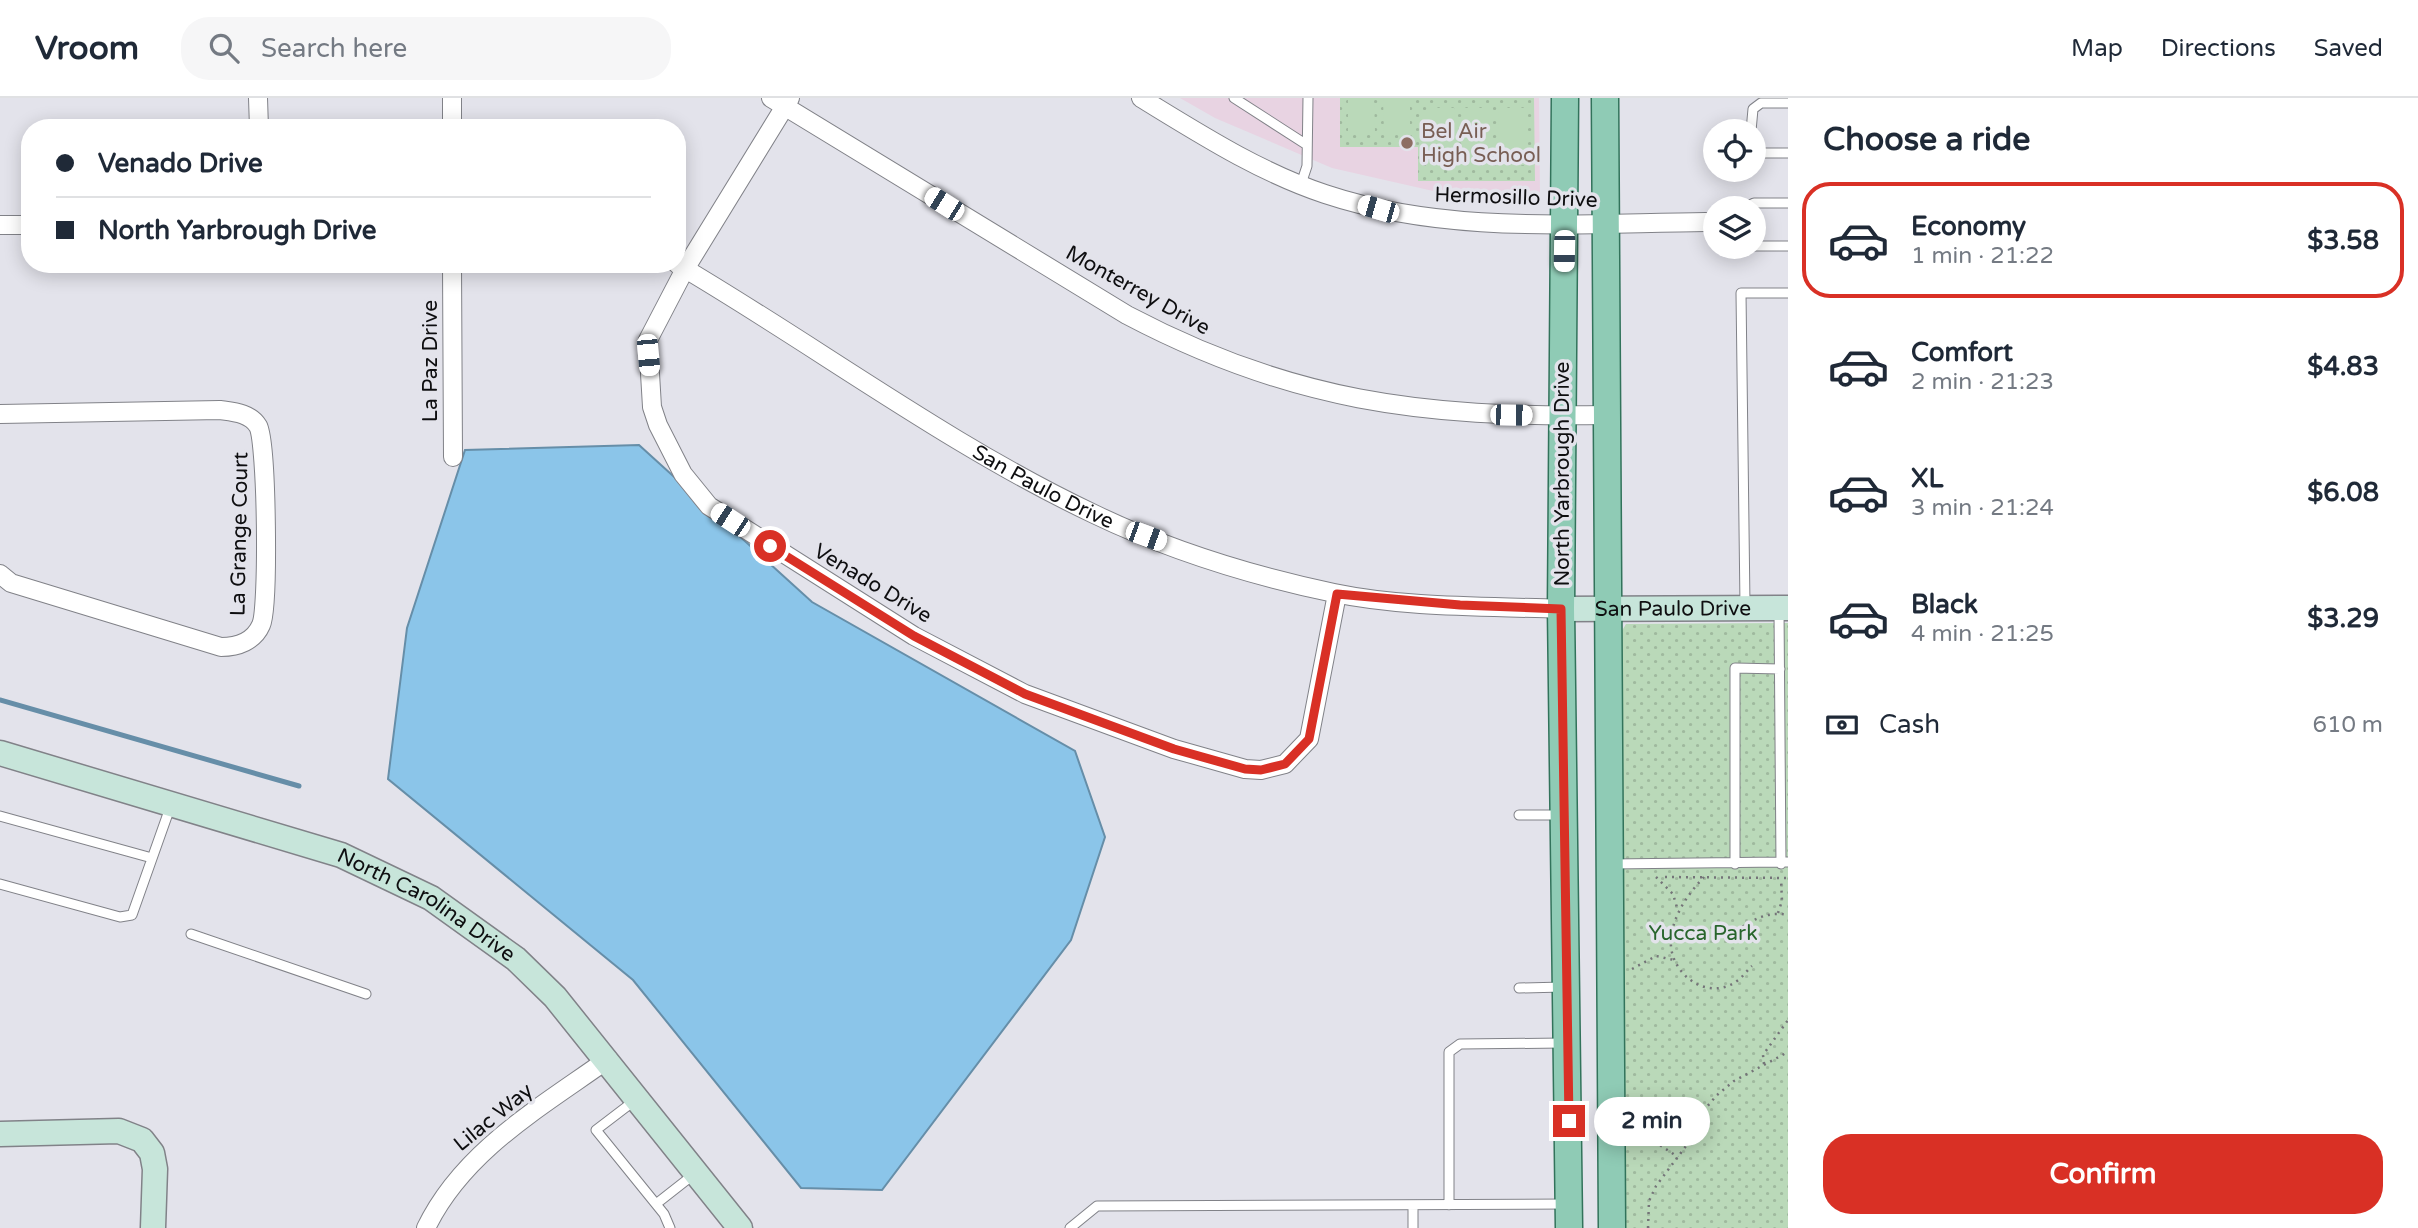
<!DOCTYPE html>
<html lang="en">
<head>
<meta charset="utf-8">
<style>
	:root { --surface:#fff; --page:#f6f6f7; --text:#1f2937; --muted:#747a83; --line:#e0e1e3; --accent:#d93025 }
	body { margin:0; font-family:"Varela Round",sans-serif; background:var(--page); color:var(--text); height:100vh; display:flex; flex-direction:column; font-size:26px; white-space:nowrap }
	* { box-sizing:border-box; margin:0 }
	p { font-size:23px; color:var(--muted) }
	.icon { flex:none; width:38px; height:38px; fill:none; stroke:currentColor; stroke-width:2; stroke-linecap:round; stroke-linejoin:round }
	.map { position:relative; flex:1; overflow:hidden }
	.details { display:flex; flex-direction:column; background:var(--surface); width:630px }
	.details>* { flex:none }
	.top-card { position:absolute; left:21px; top:21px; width:665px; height:154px; border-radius:28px; box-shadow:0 4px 18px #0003; display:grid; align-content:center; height:154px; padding:0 35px; background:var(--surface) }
	.tools { position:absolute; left:1703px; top:21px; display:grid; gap:14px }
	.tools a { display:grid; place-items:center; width:63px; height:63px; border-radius:50%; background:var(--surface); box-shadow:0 4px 18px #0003; font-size:35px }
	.end { position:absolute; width:32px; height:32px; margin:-16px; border:9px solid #d93025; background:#fff; box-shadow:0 0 0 4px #fff }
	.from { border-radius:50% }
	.bubble { position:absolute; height:49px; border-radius:24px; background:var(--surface); box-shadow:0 4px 18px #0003; font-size:23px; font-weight:800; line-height:49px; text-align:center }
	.car { position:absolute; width:21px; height:42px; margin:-21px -10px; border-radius:9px; box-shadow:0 0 5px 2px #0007; background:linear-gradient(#fff 24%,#345 0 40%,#fff 0 76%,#345 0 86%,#fff 0) }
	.top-card b { display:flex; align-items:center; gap:24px; height:66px; font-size:26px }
	.top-card b+b { border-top:2px solid var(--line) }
	.top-card i { width:18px; height:18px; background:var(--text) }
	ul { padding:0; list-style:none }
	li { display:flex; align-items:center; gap:21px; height:116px; margin:0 14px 10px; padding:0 21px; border:4px solid transparent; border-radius:28px }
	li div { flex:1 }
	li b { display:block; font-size:26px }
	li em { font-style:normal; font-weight:800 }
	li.selected { border-color:var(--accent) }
	li>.icon { width:63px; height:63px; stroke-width:1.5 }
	h2 { padding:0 35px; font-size:32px; line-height:84px }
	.pay { display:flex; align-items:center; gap:18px; height:77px; padding:0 35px; font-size:26px }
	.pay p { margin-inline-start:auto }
	.cta { display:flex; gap:14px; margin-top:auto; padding:14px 35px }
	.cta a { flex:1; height:80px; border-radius:28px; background:var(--accent); color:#fff; font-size:28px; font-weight:800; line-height:80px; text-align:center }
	header { display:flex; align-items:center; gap:42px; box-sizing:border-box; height:98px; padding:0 35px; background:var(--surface); border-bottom:2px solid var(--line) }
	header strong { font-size:33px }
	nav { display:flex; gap:38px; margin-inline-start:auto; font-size:24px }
	.search { width:490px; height:63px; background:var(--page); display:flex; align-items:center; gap:18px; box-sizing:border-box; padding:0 24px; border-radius:28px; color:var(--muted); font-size:26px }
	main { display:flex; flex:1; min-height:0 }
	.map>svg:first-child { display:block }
</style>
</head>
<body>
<header>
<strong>Vroom</strong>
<div class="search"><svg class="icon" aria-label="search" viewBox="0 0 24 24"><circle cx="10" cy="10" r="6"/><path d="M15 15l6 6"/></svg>Search here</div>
<nav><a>Map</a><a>Directions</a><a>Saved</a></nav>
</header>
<main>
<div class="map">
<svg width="1788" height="1130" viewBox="0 0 1788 1130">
	<defs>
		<pattern id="green-dots" width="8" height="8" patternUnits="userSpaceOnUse" patternTransform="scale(1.75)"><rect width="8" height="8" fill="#bad9b9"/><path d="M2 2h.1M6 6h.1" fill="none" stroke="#9fb99e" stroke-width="1.8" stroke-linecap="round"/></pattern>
	</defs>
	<rect width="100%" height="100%" fill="#e3e3eb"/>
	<path fill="#e8d3e2" d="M1180,0H1539L1540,98L1464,100L1332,70L1215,20Z"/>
	<path fill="url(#green-dots)" d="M1340,0H1534L1535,83H1418V49H1340Z
		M1788,525V1130H1621L1617,541L1626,526Z"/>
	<path fill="#bad9b9" d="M1348,0H1374L1375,33H1348Z
		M1383,0H1410V33H1384Z
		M1428,10H1454L1455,68H1428Z
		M1463,10H1490V67L1463,68Z
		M1498,10H1525V67L1499,68Z"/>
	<path fill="#8bc5e9" stroke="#668ea8" stroke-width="2" d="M639,347L812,504L1075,653L1105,739L1071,842L882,1092L801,1090L633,882L388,681L407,530L465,352Z"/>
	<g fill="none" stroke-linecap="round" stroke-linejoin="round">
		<path stroke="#668ea8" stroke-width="5" d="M0,602L299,688"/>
		<g stroke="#818288" stroke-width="11">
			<path id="lane" d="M1234,0L1307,47
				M1751,33L1753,11L1761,5H1788
				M1754,50L1762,55H1788
				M1301,86L1307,68L1308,0
				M1744,110L1754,105H1788
				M1754,148H1788
				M1745,507L1741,195H1788
				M1779,512L1781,766
				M1519,717H1563
				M0,718L152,760
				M1611,766L1788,764
				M1735,766V570L1780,571
				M0,786L120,819L132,817L171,707
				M191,836L366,896
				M1519,890L1563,889
				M634,1003L596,1032L664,1116L670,1130
				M656,1106L693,1077
				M1413,1107V1130
				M1449,1107V954L1460,946L1563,945
				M1070,1130L1097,1108L1567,1106"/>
		</g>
		<g stroke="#818288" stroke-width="20">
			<g id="street">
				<path d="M258,0L259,30"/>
				<path d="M452,0V30"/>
				<path d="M771,0L1127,217C1290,303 1423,320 1605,317"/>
				<path d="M790,0L685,171L648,242L652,309L658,327L683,376L709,408L914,538L1025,596L1174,651L1245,671L1261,672L1285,666L1309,641L1337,496"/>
				<path d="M1141,0C1200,36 1259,74 1325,96C1448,137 1579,125 1706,124"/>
				<path d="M0,127H30"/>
				<path d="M452,166L453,359"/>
				<path id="s1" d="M677,166C815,247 950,348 1094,416C1169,452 1253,478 1334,495C1406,510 1488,508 1561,511"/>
				<path d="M0,316L220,312C234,314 250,315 258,328C267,344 269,510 261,527C254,543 238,549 221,549L11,485L0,476"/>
				<path d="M426,1130C463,1053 541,1009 608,961"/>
			</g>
		</g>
		<g stroke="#818288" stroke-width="27">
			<g id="secondary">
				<path id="s2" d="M1561,511L1788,510"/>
				<path id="s3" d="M0,655L341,757L431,800L516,861L555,899L740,1130"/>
				<path d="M0,1036L119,1033L142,1042L152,1055L155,1071L153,1130"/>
			</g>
		</g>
		<g stroke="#32735b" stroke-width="29">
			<path id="primary" d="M1565,0L1561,511L1569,1130
				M1605,0L1612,1130"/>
		</g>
		<path stroke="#747478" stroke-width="2.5" stroke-dasharray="2 5" stroke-linecap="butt" d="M1656,779L1673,796L1678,813
			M1665,779L1788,780
			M1704,779C1688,796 1673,817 1671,841C1668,874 1706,905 1737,883C1743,879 1747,872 1752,868
			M1778,815L1782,803L1781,781
			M1737,833C1752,821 1769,813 1788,817
			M1632,871L1656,858L1674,862
			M1764,966L1763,957L1788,922
			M1631,1028L1678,1059
			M1648,1130L1649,1103L1656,1088L1695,1036L1705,1011L1717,997L1734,983L1788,954"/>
		<use href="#lane" stroke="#fff" stroke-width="9"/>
		<use href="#street" stroke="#fff" stroke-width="18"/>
		<use href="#secondary" stroke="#c7e5da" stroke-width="24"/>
		<use href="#primary" stroke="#8fcbb5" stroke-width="26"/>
	</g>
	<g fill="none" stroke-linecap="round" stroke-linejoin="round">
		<path stroke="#d93025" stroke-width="9" d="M770,448L914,538L1025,596L1174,651L1245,671L1261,672L1285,666L1309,641L1337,496L1460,507L1561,511L1569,1023"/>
	</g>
	<circle fill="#8d6e63" stroke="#e3e3eb" stroke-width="2.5" cx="1407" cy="45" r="7"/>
	<g text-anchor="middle" stroke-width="7" stroke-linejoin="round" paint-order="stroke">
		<g font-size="21" fill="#785e54" stroke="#e3e3eb" text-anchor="start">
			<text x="1421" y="40">Bel Air<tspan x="1421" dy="24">High School</tspan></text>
		</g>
		<g font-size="21" fill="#0e0e10" stroke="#e3e3eb">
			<text transform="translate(1516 99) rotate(2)" y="7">Hermosillo Drive</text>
			<text transform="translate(1138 192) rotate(29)" y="7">Monterrey Drive</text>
			<text transform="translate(430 263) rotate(-90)" y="7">La Paz Drive</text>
			<text transform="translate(1562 376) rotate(-90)" y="7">North Yarbrough Drive</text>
			<text dy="7" stroke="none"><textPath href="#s1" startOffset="429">San Paulo Drive</textPath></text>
			<text transform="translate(239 436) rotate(-89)" y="7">La Grange Court</text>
			<text transform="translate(873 485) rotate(31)" y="7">Venado Drive</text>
			<text dy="7" stroke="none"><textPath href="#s2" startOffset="112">San Paulo Drive</textPath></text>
			<text dy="7" stroke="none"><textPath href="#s3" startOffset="455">North Carolina Drive</textPath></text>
			<text transform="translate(493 1019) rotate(-39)" y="7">Lilac Way</text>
		</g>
		<g font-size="21" fill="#28652c" stroke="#e3e3eb">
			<text x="1703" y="842">Yucca Park</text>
		</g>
	</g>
</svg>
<div class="tools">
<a><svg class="icon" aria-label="locate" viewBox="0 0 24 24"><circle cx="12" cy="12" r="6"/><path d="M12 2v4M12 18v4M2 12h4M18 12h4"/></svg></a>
<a><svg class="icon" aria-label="layers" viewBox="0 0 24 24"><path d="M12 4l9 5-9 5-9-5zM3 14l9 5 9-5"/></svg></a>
</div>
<i class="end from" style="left:770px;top:448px"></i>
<i class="end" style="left:1569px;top:1023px"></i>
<div class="bubble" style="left:1594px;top:999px;width:116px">2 min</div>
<i class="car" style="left:944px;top:106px;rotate:302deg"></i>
<i class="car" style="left:1378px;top:111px;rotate:286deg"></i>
<i class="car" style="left:1564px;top:153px;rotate:181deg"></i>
<i class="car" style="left:648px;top:257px;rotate:175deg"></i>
<i class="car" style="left:1511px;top:317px;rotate:91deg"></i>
<i class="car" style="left:730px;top:422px;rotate:303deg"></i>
<i class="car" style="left:1146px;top:438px;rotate:110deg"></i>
<div class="top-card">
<b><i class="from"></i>Venado Drive</b>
<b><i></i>North Yarbrough Drive</b>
</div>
</div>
<section class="details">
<h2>Choose a ride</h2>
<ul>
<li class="selected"><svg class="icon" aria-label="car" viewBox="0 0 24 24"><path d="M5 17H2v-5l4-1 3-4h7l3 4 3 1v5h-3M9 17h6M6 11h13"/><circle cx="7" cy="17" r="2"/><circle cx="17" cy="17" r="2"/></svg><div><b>Economy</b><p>1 min · 21:22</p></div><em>$3.58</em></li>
<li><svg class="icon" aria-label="car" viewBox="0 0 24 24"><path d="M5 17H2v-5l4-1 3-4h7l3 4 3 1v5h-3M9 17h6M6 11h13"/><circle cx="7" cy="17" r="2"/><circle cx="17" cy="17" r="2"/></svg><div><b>Comfort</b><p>2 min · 21:23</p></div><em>$4.83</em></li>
<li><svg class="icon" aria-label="car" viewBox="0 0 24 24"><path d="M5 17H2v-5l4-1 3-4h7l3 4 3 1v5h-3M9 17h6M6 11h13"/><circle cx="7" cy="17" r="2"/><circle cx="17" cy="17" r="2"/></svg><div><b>XL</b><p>3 min · 21:24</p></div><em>$6.08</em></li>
<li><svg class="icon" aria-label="car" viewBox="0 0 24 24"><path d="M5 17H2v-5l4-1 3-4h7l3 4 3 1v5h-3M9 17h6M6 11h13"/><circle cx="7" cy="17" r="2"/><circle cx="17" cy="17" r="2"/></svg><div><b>Black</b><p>4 min · 21:25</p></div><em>$3.29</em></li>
</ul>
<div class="pay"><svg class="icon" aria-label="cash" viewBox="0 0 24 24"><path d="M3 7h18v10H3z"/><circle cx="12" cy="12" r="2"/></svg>Cash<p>610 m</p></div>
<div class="cta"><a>Confirm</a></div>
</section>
</main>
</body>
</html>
